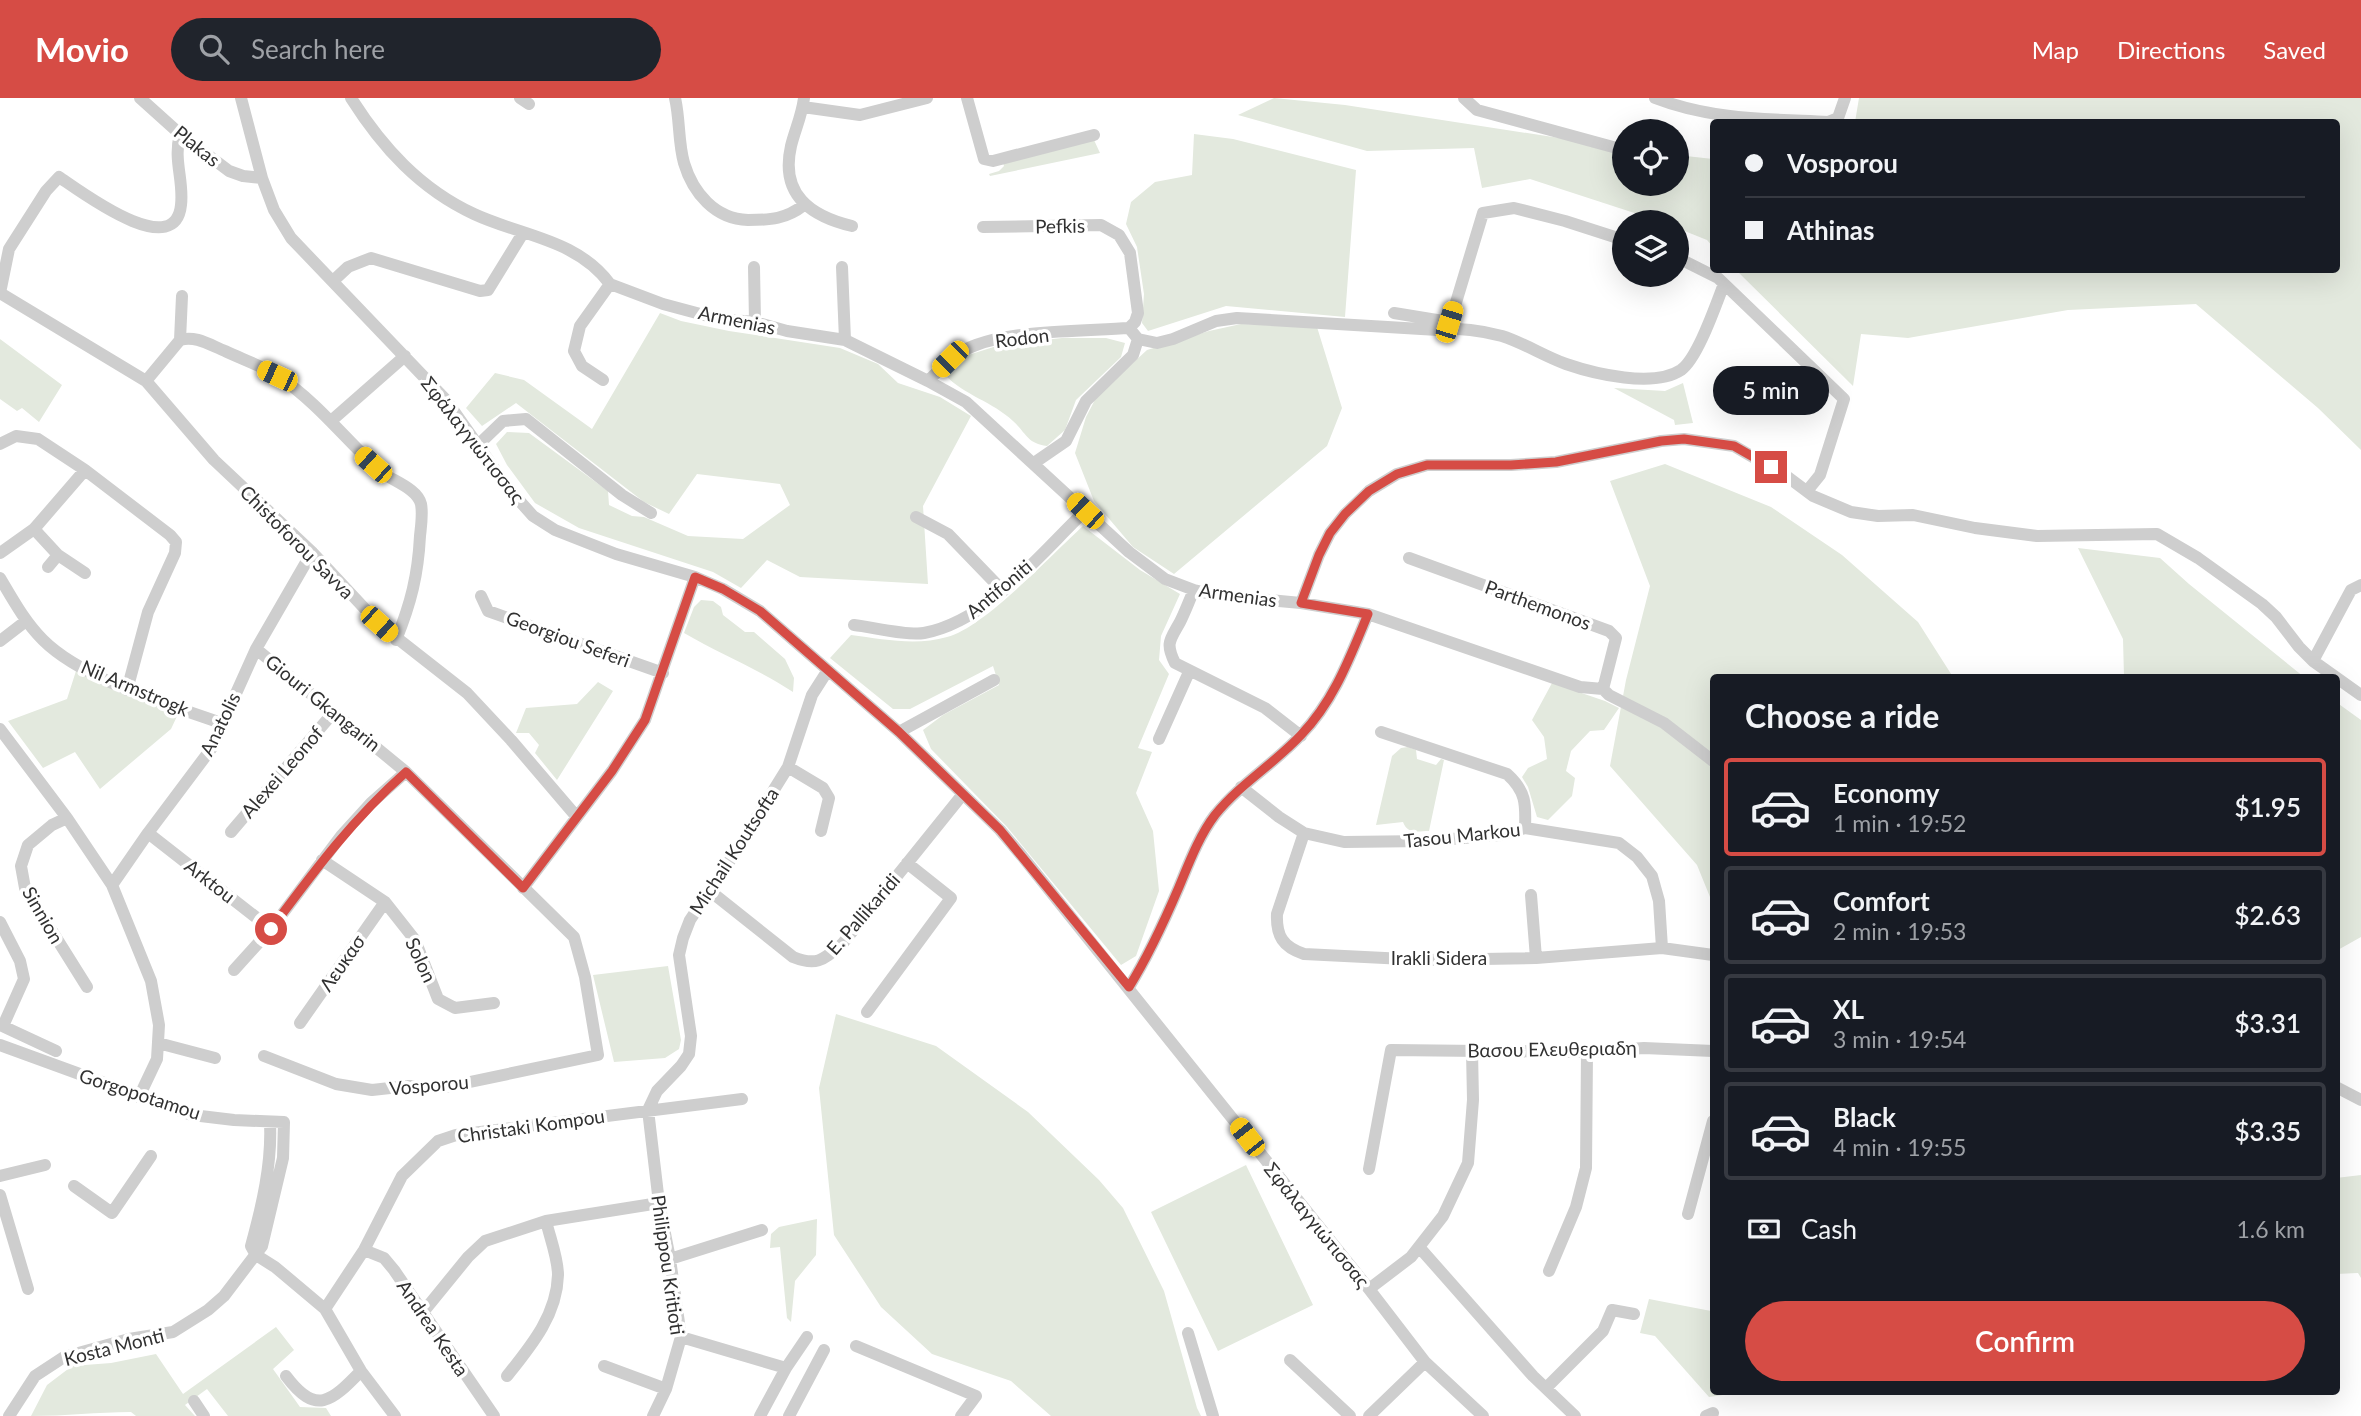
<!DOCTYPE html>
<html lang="en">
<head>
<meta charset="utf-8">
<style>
	:root { --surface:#171b24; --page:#20242c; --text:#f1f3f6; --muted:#9ea1a6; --line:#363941; --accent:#d64c45 }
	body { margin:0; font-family:Lato,sans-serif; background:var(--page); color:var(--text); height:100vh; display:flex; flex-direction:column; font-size:26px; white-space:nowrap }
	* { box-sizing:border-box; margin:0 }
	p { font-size:23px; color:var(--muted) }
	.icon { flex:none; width:38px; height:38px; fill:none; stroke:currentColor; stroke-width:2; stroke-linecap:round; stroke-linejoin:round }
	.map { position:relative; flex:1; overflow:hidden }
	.details { position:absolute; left:1710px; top:576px; width:630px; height:721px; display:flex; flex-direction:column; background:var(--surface); border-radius:7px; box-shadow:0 7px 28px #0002 }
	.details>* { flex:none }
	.guide { position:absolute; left:1710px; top:21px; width:630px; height:154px; border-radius:7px; box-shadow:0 7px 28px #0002; display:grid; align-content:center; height:154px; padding:0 35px; background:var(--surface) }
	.controls { position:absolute; left:1612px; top:21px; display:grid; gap:14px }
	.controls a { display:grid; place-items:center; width:77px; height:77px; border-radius:50%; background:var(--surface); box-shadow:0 7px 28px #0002; font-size:35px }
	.end { position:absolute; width:32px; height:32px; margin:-16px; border:9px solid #d64c45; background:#fff; box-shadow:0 0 0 4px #fff }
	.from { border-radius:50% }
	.bubble { position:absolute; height:49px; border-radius:24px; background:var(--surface); box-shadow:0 7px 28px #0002; font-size:23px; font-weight:600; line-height:49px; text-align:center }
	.car { position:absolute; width:21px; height:42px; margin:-21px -10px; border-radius:9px; box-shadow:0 0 5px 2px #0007; background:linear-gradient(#f5c518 24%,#345 0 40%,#f5c518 0 76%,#345 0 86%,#f5c518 0) }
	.guide b { display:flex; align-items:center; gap:24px; height:66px; font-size:26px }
	.guide b+b { border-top:2px solid var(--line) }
	.guide i { width:18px; height:18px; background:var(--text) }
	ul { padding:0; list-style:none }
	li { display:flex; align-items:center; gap:21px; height:98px; margin:0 14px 10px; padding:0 21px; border:4px solid var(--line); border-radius:7px }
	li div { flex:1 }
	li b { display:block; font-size:26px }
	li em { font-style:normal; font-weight:600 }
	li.selected { border-color:var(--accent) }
	li>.icon { width:63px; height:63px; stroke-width:1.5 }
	h2 { padding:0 35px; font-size:32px; line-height:84px }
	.pay { display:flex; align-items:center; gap:18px; height:77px; padding:0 35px; font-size:26px }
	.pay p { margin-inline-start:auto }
	.primary-button { display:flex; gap:14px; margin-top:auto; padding:14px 35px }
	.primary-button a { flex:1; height:80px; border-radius:42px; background:var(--accent); color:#fff; font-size:28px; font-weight:600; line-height:80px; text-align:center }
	header { display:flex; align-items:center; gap:42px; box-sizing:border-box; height:98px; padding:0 35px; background:var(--accent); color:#fff }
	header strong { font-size:33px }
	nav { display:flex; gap:38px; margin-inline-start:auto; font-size:24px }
	.search { width:490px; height:63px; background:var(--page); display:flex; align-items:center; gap:18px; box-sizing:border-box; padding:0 24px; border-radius:38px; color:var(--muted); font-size:26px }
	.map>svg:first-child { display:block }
</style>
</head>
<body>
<header>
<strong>Movio</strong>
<div class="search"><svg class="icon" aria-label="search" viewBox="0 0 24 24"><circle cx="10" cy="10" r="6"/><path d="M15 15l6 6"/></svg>Search here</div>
<nav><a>Map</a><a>Directions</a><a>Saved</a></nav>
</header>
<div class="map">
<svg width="2361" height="1318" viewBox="0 0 2361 1318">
	<rect width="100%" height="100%" fill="#fff"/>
	<path fill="#e3e9de" d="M1274,0L1345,7L1624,50V86H1676L1677,57L1713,61V149L1707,142L1677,130L1676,124H1662L1530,81L1482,90L1474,50L1367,53L1238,17Z
		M1859,0H2361V352L2318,310L2196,206L2068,212L1908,240L1861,236L1853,288L1736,172H2336V24H1855Z
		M1194,36L1233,41L1356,72L1345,219L1226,208L1148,233L1142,225L1144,196L1137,149L1126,126L1131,104L1155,84L1192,77Z
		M1094,42L1100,55L990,78L989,76L999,73L1004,68L1003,65Z
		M660,215L681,223L729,233L840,250L878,266L898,285L940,299L971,318L923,408L928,486L800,479L767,462L741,490L713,474L579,430L535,405L507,367L496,346L507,334L529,335L608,393L609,407L632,418L644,419L688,438L743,441L790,407L780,386L697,376L669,416L644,404L516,305L482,328L466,310L495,275L524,282L592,331Z
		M1241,226L1317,229L1342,310L1327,348L1174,476L1133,449L1094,403L1075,355L1086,319L1097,298L1147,252L1209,233Z
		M1062,240H1106L1125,245L1121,259L1076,302L1065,332L1047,348C1027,345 1027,336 1013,323C993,304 964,297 945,277L965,258L1000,247Z
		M0,241L62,287L39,324L22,310L17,313L0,301Z
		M1683,285L1693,325L1675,327L1674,322L1614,290L1665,293Z
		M1665,366L1771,409L1842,457L1918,524L1953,579H1713V800L1710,799L1697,767L1610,668L1626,582L1650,488L1610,383Z
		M1083,428L1140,472L1180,496L1161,538L1159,562L1169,576L1138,650L1152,654L1136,695L1153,733L1159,793L1136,858L1121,867L1007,729L931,651L923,632L943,617L999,587L993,568L910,611H893L830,560L851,537C882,541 916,548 947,539C985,529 1052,456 1083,428Z
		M2078,450L2160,460L2189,486L2304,579H2124L2123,541Z
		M701,502L713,503L721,509L723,517L745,534H754L785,561L794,580L793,594C758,571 720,556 684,535L694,509Z
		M76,573L179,614L171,631L100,691L75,654L43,670L8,623L67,601Z
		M598,584L613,593L557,682L535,655L539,647L529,635H516L526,610L577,606Z
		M1552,585L1605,603L1619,610L1604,632L1590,633L1571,653L1566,673L1575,680L1572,698L1548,722L1537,719L1528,689L1522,679L1528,670L1547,661L1544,639L1532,622Z
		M2336,604L2361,622V839L2336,853Z
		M1408,649L1416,652L1417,661L1436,667L1441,661L1444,662L1429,733C1418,733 1408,737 1403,724L1376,727L1392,658L1401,650Z
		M668,868L681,942L679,951L665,960L614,964L593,877Z
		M836,916L936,948L1028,1014L1099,1082L1123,1110L1164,1193L1197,1310L1201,1318H1051L1011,1283L932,1256L881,1209L834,1137L819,990Z
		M1246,1067L1313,1207L1218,1253L1151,1114Z
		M2361,1077V1180L2358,1175L2336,1176V1080Z
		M817,1121L816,1157L795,1183L791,1224L787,1220L780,1149L770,1150L771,1136L779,1129Z
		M1649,1201L1711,1213L1713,1293H1723V1297L1709,1299L1655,1238L1640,1235Z
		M276,1229L294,1252L273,1271L300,1309L326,1310L331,1318H228L207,1291L185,1307L195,1318H136L131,1314C97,1314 66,1318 31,1318L47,1287L72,1268L111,1265L156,1256L183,1296Z"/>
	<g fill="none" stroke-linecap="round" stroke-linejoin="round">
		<path stroke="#cecece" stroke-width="12" d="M140,0L180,36L229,73L243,78L262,80
			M241,0L262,80L274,112L291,140L446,302L508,390L533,418L555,432L616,456L695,479L723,491L760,513L899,634L1000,732L1022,758L1369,1191L1425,1264L1483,1318
			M351,0C382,49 420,91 474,116C521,138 577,141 610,186
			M520,0L529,6
			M675,0C680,21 678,44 684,65C693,95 715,121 748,122C771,122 786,121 804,107
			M804,0C802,17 795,32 791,48C780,96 810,118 852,128
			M967,0L984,61L993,63L1094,37
			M1464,0L1477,12L1624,52
			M1655,0C1711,22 1769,21 1828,24L1838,20L1845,0
			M803,9L860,17L927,0
			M983,129L1101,127L1119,137L1130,155L1138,215L1135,224L1129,230
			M1676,159L1718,180L1844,301L1820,377L1807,393
			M754,169L755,224
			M842,169L845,242
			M333,183L348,169L371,160L480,193L488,192L523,135
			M610,186L663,206L719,221L755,224L787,233L845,242L928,283L966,304L1129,454L1165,481L1194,492L1215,497L1301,505L1368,516L1580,589L1603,591L1609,597L1664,625L1713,663
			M0,195L146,283L214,362L312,454L379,526L467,595L511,642L576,718
			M0,195L9,151L46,93L59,79C80,93 175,165 181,107C184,82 173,63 180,36
			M1394,215L1449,224
			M1129,230L1138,241L1157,245L1173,241L1216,223L1237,220L1438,232C1457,229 1484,233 1502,238C1524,245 1544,258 1566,266C1595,276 1654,290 1681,272C1698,260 1716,206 1724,186
			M1448,231L1483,115L1514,110L1565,123L1624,142
			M180,242L182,198
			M603,282L582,268L574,253L580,228L610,186
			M146,283L180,242C195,237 210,247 225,253C242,261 262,268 278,278C317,304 346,342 380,373C392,383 417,390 421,406C423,416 421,428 420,438C418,477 411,505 396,542
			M928,283C942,269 956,254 976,247C1016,232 1084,233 1129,230
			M331,323L405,258
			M0,346L16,338L38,341L85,372L170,437L176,444L175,455L148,514L127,592
			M478,347L503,323L526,321L622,397L651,415
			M1034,365L1066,343L1086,303L1133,257L1138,241
			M916,419L948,436L1003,493
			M34,431L58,457L85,475
			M0,455L34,431L85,372
			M1409,460L1609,533L1616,540L1603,591
			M48,469L58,457
			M0,480C13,502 25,524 43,542C83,582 171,607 224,626
			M1194,492C1189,503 1185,514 1180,524C1170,542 1165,545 1175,565L1265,610L1301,638
			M481,498L488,513L663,575
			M1301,505L1319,457L1330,435L1345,416L1369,393L1397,376L1427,367H1511L1556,364L1661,343L1684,341L1734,348L1789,380L1813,398L1851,414L1878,418L1913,417L1975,430L2037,438L2157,436L2198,460L2262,506L2276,519L2299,549L2313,563L2361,597
			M854,527C872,529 908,538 924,535C988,523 1040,456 1085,413
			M0,543L26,523
			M256,551L406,674L574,839L585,879L598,957L446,989L408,988L372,992L336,986L264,958
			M2313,563L2351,492L2361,487
			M0,631L67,720L112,787L151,883L159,927L157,961L139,999
			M899,634L994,582
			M1381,634L1507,676C1526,693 1526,706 1525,730
			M1159,641L1189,574
			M788,669L823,690L829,700L821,733
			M1241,689L1279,719L1304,735L1344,744L1426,743L1501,737L1525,730L1619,745L1637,759L1652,778L1659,803L1662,850
			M67,720L52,727L28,747L21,768L25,790L87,889
			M231,734L333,615
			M148,735L271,831
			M1304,735L1277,816C1276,838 1283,849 1304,856L1425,862L1536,860L1662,850L1713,857
			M322,762L385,804L415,842L438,901L455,910L494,905
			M112,787L148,735L211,651L256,551L312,454
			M523,790L612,673L645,622L695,479
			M710,793L793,859C818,869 824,861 843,845L963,696
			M1531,797L1536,860
			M0,824L20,863L24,881L3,928
			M234,872L271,831L341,738L371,705L406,674
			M1129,889C1149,857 1164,824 1179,789C1189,765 1199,738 1215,717C1240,686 1274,666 1301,637C1334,603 1350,559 1368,516
			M867,914L951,800L907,765
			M300,925L385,804
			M0,927L56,953
			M158,945L215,960
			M0,947L192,1017L234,1022L284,1024L283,1060L262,1148L224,1198L208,1212L173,1234L129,1241L64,1259L35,1278L9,1318
			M2336,989L2361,1002
			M270,1025C272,1066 262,1108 251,1148L256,1157L275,1169L325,1211L361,1273L395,1318
			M1369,1071L1391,952L1587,954L1644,950L1713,953
			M0,1078L45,1067
			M74,1088L112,1115L151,1058
			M0,1097L28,1191
			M1688,1116L1713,1023
			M1419,1149L1533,1278L1575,1318
			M364,1152L384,1160L394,1172L494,1318
			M670,1161L762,1132
			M1549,1173L1576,1109L1586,1070L1587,954
			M1369,1191L1411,1159L1443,1118L1468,1065L1473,1002L1472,953
			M325,1211L364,1152L402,1078L438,1043L456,1037L742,1001
			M424,1213L468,1159L485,1143L546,1123L659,1105
			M1188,1235L1213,1318
			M681,1239L786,1270
			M856,1248L976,1298L961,1318
			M1290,1262L1350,1318
			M604,1268L666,1291
			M286,1278C316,1318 331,1304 361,1273
			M507,1278C531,1248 557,1217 558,1177C558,1160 550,1140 546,1123
			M1546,1290L1603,1233L1612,1212L1634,1216
			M194,1303L204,1318
			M653,1318L666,1291L681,1239L670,1161L659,1105L648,1012L657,993L681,968L689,956L691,938L679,857L683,840L690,822L729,764L788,669L812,597L828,572
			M760,1318L786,1270L807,1239
			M789,1318L824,1252
			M1369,1318L1425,1264
			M1706,1318L1713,1315"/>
	</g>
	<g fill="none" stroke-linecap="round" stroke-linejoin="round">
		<path stroke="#d64c45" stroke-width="9" d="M271,831C315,772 351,723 406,674L523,790L612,673L645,622L695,479L723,491L760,513L899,634L1000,732L1129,889C1149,857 1164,824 1179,789C1189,765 1199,738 1215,717C1240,686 1274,666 1301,637C1334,603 1350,559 1368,516L1301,505L1319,457L1330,435L1345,416L1369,393L1397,376L1427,367H1511L1556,364L1661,343L1684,341L1734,348L1771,369"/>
	</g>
	<g text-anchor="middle" stroke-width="7" stroke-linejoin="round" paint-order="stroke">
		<g font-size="19" fill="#313131" stroke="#fff">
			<text transform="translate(197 48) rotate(39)" y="7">Plakas</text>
			<text transform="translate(1060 128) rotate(-1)" y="7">Pefkis</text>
			<text transform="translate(737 222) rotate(12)" y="7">Armenias</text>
			<text transform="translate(1022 240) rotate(-7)" y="7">Rodon</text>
			<text transform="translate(473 342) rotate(52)" y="7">Σφάλαγγιώτισσας</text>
			<text transform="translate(297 444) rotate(45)" y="7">Chistoforou Savva</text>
			<text transform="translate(999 491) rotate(-40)" y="7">Antifoniti</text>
			<text transform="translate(1238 497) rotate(8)" y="7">Armenias</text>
			<text transform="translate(1538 507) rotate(20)" y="7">Parthemonos</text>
			<text transform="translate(568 541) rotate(20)" y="7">Georgiou Seferi</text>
			<text transform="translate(135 590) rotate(23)" y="7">Nil Armstrogk</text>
			<text transform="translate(323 605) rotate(39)" y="7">Giouri Gkangarin</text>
			<text transform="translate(220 626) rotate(-64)" y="7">Anatolis</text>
			<text transform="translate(282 674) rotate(-49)" y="7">Alexei Leonof</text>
			<text transform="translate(1462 737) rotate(-6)" y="7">Tasou Markou</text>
			<text transform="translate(734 753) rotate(-57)" y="7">Michail Koutsofta</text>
			<text transform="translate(210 783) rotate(38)" y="7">Arktou</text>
			<text transform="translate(863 816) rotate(-49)" y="7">E. Pallikaridi</text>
			<text transform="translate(43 817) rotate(60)" y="7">Sinnion</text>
			<text x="1439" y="867">Irakli Sidera</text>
			<text transform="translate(421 862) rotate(65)" y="7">Solon</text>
			<text transform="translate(342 865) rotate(-55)" y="7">Λευκασ</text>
			<text transform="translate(1552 951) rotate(-1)" y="7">Βασου Ελευθεριαδη</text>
			<text transform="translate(429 987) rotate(-5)" y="7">Vosporou</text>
			<text transform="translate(140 996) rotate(18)" y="7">Gorgopotamou</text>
			<text transform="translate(531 1028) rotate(-8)" y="7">Christaki Kompou</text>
			<text transform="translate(1317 1127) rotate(51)" y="7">Σφάλαγγιώτισσας</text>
			<text transform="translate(668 1167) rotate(82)" y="7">Philippou Kritioti</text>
			<text transform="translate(433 1230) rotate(56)" y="7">Andrea Kesta</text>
			<text transform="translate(114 1249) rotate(-14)" y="7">Kosta Monti</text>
		</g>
	</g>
</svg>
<div class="controls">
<a><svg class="icon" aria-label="locate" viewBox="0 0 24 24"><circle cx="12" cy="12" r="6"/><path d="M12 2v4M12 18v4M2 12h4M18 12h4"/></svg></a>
<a><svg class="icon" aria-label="layers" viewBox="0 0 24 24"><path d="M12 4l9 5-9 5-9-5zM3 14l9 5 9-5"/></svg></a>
</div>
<i class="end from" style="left:271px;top:831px"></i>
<i class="end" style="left:1771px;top:369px"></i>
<div class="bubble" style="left:1713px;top:268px;width:116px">5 min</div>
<i class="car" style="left:1449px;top:224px;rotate:17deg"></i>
<i class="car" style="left:950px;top:261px;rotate:225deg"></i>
<i class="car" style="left:277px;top:278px;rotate:295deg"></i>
<i class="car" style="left:373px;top:367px;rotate:312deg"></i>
<i class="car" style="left:1085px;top:413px;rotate:313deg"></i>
<i class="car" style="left:379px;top:526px;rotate:132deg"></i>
<i class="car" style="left:1247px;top:1039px;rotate:322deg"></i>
<div class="guide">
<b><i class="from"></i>Vosporou</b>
<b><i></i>Athinas</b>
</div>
<section class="details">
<h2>Choose a ride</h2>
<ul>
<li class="selected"><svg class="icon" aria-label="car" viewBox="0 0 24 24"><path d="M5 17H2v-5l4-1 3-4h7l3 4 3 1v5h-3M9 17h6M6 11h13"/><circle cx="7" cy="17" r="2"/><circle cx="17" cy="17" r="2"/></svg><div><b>Economy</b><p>1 min · 19:52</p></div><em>$1.95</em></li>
<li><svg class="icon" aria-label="car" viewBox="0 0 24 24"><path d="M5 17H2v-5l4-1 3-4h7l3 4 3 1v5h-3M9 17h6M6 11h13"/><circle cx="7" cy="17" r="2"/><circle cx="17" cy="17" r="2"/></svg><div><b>Comfort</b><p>2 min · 19:53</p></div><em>$2.63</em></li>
<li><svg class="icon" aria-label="car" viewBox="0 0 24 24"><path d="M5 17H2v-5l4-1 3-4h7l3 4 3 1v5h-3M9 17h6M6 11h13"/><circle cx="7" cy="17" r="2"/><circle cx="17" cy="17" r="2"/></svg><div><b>XL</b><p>3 min · 19:54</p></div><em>$3.31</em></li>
<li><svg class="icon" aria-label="car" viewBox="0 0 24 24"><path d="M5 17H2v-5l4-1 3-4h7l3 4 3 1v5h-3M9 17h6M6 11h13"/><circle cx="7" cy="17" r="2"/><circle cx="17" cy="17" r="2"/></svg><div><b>Black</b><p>4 min · 19:55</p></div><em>$3.35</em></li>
</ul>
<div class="pay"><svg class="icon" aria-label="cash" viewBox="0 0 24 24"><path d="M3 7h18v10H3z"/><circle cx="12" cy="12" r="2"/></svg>Cash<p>1.6 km</p></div>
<div class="primary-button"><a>Confirm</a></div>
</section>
</div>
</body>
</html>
